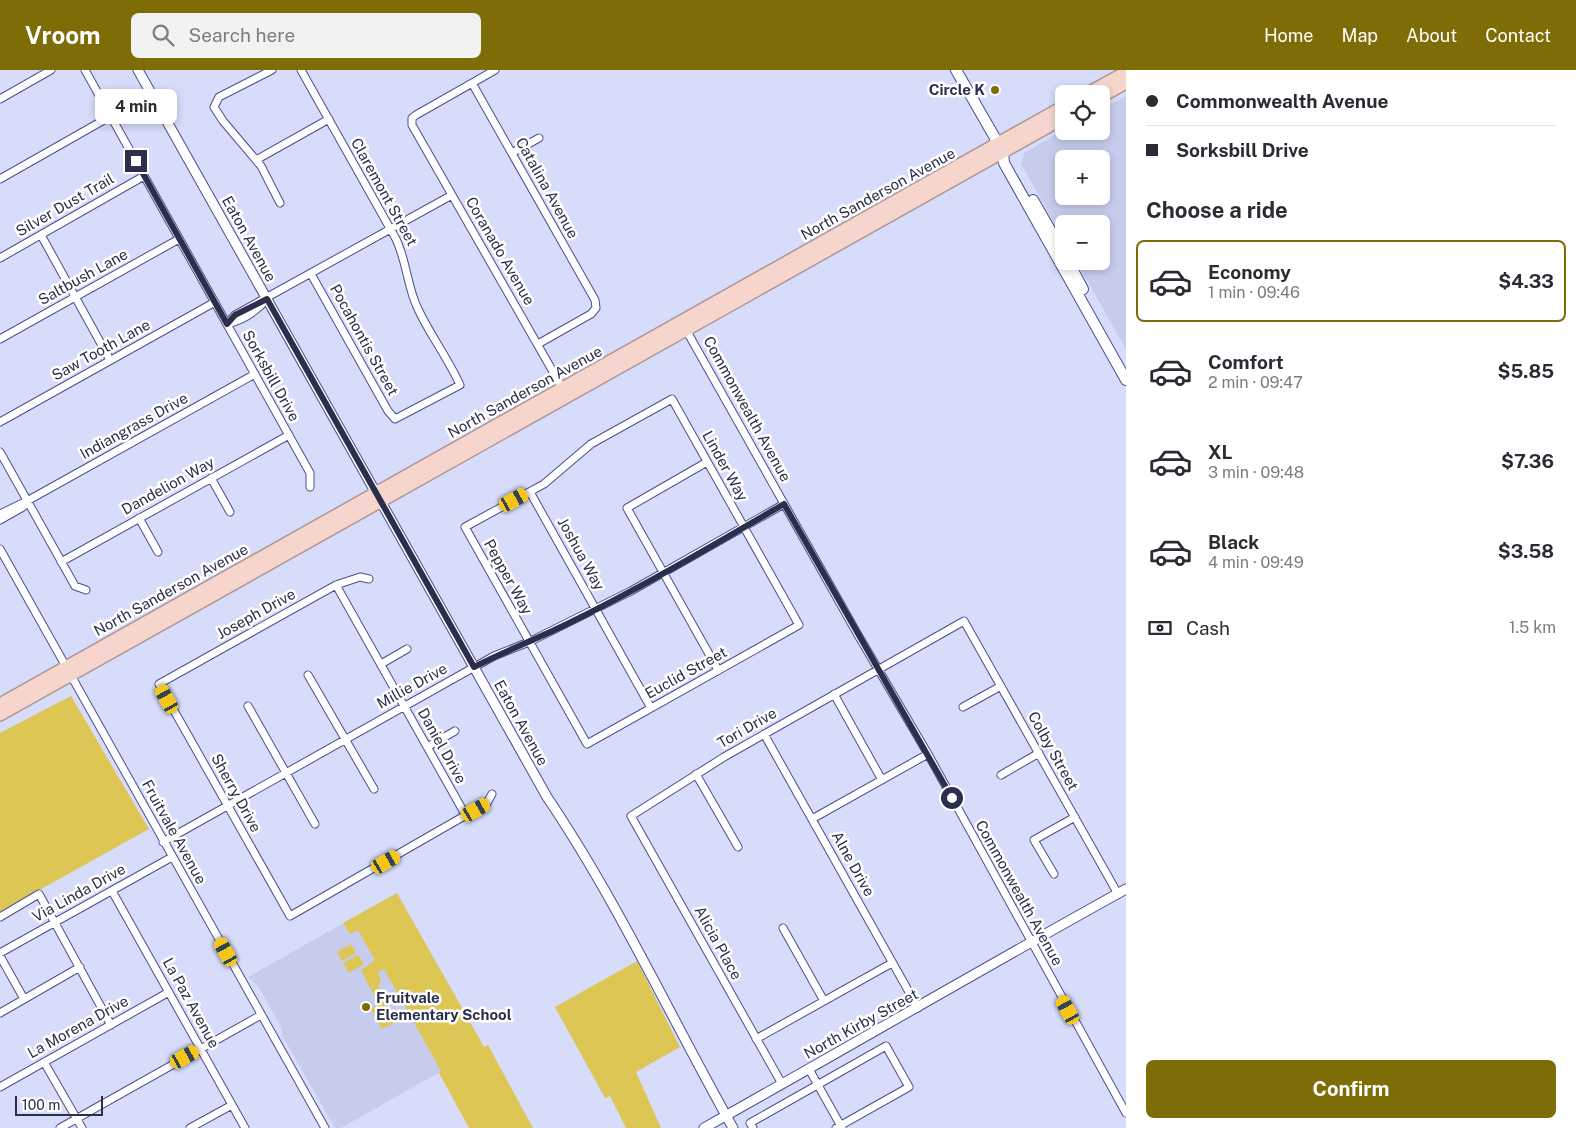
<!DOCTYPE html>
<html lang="en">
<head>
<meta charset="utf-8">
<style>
	:root { --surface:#fff; --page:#f2f2f3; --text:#2b2b33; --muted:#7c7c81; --line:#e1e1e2; --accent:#7e6c07 }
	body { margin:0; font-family:"Public Sans",sans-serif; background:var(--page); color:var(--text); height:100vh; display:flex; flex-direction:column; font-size:19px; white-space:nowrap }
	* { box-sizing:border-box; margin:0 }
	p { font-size:16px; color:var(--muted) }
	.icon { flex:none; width:28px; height:28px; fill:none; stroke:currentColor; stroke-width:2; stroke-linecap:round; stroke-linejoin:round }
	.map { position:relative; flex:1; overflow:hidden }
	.details { display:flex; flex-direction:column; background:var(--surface); width:450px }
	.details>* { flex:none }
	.top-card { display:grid; align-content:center; height:110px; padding:0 20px; background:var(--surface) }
	.tools { position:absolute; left:1055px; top:15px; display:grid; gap:10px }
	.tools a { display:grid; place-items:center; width:55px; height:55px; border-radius:8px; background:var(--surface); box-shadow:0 2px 8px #0003; font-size:25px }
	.scale { position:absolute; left:15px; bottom:12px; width:88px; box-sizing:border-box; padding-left:5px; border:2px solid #2b2f4c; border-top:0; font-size:14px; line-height:18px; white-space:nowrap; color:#2b2f4c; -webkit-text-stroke:4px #fff; paint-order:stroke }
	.end { position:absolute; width:22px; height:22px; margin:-11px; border:6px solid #2b2f4c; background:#fff; box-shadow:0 0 0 2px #fff }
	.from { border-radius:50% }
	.bubble { position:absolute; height:35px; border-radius:8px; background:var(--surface); box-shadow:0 2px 8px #0003; font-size:16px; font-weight:700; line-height:35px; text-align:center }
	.car { position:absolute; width:15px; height:30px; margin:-15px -8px; border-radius:6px; box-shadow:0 0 4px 1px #0007; background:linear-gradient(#f5c518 24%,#345 0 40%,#f5c518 0 76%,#345 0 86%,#f5c518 0) }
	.top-card b { display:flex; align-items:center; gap:18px; height:48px; font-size:19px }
	.top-card b+b { border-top:1px solid var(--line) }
	.top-card i { width:12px; height:12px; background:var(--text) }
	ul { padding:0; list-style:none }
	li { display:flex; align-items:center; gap:15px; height:82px; margin:0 10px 8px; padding:0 10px; border:2px solid transparent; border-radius:8px }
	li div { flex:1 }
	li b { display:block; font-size:19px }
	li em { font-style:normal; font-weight:700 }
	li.selected { border-color:var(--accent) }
	li>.icon { width:45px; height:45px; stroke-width:1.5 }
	h2 { padding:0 20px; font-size:22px; line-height:60px }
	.pay { display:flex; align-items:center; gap:12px; height:55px; padding:0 20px; font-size:19px }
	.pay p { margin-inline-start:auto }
	.button { display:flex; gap:10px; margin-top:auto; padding:10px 20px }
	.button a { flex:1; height:58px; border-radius:8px; background:var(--accent); color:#fff; font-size:20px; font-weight:700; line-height:58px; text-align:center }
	header { display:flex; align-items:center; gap:30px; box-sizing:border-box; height:70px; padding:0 25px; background:var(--accent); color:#fff }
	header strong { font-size:24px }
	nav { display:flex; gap:28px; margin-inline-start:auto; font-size:18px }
	.search { width:350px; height:45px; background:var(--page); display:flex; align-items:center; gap:12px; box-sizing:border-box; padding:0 18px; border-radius:8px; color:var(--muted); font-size:19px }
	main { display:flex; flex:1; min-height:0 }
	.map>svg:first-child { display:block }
</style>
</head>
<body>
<header>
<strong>Vroom</strong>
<div class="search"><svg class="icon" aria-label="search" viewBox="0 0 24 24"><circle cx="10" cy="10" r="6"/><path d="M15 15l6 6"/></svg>Search here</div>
<nav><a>Home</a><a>Map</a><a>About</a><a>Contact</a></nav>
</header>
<main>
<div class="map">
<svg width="1126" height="1058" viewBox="0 0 1126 1058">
	<rect width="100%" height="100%" fill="#d6dcfa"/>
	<path fill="#c7cced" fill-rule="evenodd" d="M1126,26V279L1076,191H1101V154H1064V170L1021,94L1024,83L1064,60L1101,61V39ZM1064,89H1101V126H1064Z
		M397,823L484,977L341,1058H335L282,965V959L258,916L248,907Z"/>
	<path fill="#dec654" d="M71,626L149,759L0,842V663Z
		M397,823L484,977L488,975L533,1058H469L439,1003L441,1001L384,899L378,903L381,911L378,916L385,927L380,930L375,927L361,900L375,890L358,860L350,864L343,853Z
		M351,874L356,883L342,891L337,882Z
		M358,885L364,894L349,903L343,893Z
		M637,891L680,977L636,1002L661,1058H626L610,1026L605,1028L555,937Z
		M384,931L390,941L376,948L371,939Z
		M391,942L396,952L382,959L377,950Z"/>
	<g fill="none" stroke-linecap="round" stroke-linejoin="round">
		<g stroke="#494f90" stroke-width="9">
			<path id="minor" d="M85,0L310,403V417
				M272,0L219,27L214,37L223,51L261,96L280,133
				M301,0L396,169C407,192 407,217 418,239C430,265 448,288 460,315L395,349L388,341L311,204
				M495,0L416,45L412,48V55L564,321
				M472,13L595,230L596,238L591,244L538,274
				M0,29L51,0
				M512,83L539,68
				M256,90L329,49
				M0,109L111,46
				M41,165L110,290
				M0,188L144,106
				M267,229C256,242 243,250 227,254L235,245L452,125
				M685,258L858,565L928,684L1126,1043
				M0,269L179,169
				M672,329L799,555L587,674L465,457L544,414L591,374Z
				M0,352L215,232
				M0,382L75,516L86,520
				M707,392L627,438L718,600
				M211,408L230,442
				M530,422L651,638
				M0,444L27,431L255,304
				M139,448L158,482
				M0,450L23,437L27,431
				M0,479L325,1058
				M61,492L289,365
				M369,509L360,507L336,515L159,614L290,846L487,733L492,724
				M336,515L466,746
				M381,594L407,579
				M308,605L374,719
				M834,624L882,710
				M248,636L315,754
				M963,637L1001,616
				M764,664L918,938
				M427,677L455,661
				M696,704L738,777
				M1001,705L1039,683
				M812,749L928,684
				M163,772L494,586L529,572L631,521L784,434
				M1054,804L1034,770L1075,747
				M112,821L245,1058
				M0,847L39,824L111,955
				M783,858L824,931
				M0,883L172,787
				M0,886L24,929
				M0,943L80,897
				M756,969L892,893
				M44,992L82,1058
				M809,999L842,1058
				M782,1014L631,746L724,687L964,551L1118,824
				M0,1017L169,922
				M60,1058L261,945
				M190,1058L232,1035
				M753,1058L750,1053L886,976L909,1017L836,1058"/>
		</g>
		<g stroke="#494f90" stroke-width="11">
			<path id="tertiary" d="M138,0L547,727C618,832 671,948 733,1058
				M704,1058C845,979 985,897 1126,819"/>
		</g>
		<g stroke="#494f90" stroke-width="12">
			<path id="secondary" d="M956,0L1002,80
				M1003,82L1004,93L1126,310
				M1033,130L1064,184
				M1068,191L1083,219"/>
		</g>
		<g stroke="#ae9597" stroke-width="14">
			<path id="trunk" d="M1086,24L1126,2
				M1101,27L1126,13
				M0,634L1064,36
				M0,645L1064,48"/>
		</g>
		<use href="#minor" stroke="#fff" stroke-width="7"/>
		<use href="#tertiary" stroke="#fff" stroke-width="9"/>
		<use href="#secondary" stroke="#fff" stroke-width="10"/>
		<use href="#trunk" stroke="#f6d6cc" stroke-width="11"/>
	</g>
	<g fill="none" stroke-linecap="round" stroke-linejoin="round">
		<path stroke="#2b2f4c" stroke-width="6" d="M136,91L227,254L235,245L267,229L474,597C503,582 534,570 563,556C639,519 712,476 784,434L952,728"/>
	</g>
	<g fill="#7e6c07" stroke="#fff" stroke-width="2">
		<circle cx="995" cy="20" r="5"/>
		<circle cx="366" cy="937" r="5"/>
	</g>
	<g text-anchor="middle" stroke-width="5" stroke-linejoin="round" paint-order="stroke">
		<g font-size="15" font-weight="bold" fill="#2b2f4c" stroke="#fff" text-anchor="end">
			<text x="985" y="25">Circle K</text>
			<text x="376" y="933" text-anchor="start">Fruitvale<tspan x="376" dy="17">Elementary School</tspan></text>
		</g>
		<g font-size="15" fill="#2b2f4c" stroke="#fff">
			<text transform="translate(547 118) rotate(61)" y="5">Catalina Avenue</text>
			<text transform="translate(384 122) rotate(61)" y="5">Claremont Street</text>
			<text transform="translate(878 124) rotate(-29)" y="5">North Sanderson Avenue</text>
			<text transform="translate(65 135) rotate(-30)" y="5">Silver Dust Trail</text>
			<text transform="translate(249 169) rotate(61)" y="5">Eaton Avenue</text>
			<text transform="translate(500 181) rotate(60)" y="5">Coranado Avenue</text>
			<text transform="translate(83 207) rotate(-29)" y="5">Saltbush Lane</text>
			<text transform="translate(364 270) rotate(61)" y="5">Pocahontis Street</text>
			<text transform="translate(101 280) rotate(-29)" y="5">Saw Tooth Lane</text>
			<text transform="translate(271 306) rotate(61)" y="5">Sorksbill Drive</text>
			<text transform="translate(525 322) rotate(-29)" y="5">North Sanderson Avenue</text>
			<text transform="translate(747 339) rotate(61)" y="5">Commonwealth Avenue</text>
			<text transform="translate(134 356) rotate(-29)" y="5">Indiangrass Drive</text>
			<text transform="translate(725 396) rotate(61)" y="5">Linder Way</text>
			<text transform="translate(168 416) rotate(-29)" y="5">Dandelion Way</text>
			<text transform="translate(581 484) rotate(61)" y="5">Joshua Way</text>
			<text transform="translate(508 507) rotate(61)" y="5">Pepper Way</text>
			<text transform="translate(171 520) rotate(-29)" y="5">North Sanderson Avenue</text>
			<text transform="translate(256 544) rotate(-29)" y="5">Joseph Drive</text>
			<text transform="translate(686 603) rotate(-29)" y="5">Euclid Street</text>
			<text transform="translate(412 616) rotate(-29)" y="5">Millie Drive</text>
			<text transform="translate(521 653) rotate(61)" y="5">Eaton Avenue</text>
			<text transform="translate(747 658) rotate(-30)" y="5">Tori Drive</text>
			<text transform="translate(442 676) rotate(61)" y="5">Daniel Drive</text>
			<text transform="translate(1053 681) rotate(61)" y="5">Colby Street</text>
			<text transform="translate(236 723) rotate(61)" y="5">Sherry Drive</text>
			<text transform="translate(174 762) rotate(61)" y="5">Fruitvale Avenue</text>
			<text transform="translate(853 794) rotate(61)" y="5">Alne Drive</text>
			<text transform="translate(79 823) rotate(-29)" y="5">Via Linda Drive</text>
			<text transform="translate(1019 823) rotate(61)" y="5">Commonwealth Avenue</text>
			<text transform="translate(718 873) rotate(61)" y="5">Alicia Place</text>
			<text transform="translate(191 933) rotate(61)" y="5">La Paz Avenue</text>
			<text transform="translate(861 954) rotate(-29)" y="5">North Kirby Street</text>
			<text transform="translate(78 957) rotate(-29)" y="5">La Morena Drive</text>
		</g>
	</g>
</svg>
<div class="tools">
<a><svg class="icon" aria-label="locate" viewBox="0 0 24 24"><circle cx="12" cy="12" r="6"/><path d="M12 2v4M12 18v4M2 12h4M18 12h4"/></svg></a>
<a>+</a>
<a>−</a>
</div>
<div class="scale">100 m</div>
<i class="end from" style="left:952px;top:728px"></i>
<i class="end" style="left:136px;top:91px"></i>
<div class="bubble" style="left:95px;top:19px;width:82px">4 min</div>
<i class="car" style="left:514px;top:430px;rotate:61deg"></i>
<i class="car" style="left:167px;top:629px;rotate:331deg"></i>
<i class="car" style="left:476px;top:740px;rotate:60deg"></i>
<i class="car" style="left:386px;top:792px;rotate:60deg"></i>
<i class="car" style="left:226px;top:882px;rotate:331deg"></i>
<i class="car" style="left:1068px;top:940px;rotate:331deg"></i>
<i class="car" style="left:185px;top:987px;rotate:61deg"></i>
</div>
<section class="details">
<div class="top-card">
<b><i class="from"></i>Commonwealth Avenue</b>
<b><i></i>Sorksbill Drive</b>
</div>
<h2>Choose a ride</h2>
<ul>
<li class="selected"><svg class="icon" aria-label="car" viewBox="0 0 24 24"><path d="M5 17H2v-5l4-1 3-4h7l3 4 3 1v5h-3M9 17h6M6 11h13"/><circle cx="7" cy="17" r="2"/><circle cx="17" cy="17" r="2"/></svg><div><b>Economy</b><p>1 min · 09:46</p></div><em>$4.33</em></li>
<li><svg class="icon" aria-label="car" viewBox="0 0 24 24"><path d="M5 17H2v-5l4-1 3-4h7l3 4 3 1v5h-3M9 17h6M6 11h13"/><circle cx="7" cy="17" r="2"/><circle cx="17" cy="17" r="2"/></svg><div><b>Comfort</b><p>2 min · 09:47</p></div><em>$5.85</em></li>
<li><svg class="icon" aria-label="car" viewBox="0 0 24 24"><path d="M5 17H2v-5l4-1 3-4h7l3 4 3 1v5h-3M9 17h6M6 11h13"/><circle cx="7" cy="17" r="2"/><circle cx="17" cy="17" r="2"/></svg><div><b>XL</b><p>3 min · 09:48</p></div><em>$7.36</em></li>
<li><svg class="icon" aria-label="car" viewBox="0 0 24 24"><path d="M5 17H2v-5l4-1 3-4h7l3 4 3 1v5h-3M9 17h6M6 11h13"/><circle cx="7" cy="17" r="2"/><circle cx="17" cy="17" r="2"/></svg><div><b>Black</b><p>4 min · 09:49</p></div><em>$3.58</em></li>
</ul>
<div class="pay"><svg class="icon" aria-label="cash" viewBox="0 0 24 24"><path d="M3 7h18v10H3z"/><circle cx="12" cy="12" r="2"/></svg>Cash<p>1.5 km</p></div>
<div class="button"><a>Confirm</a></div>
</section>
</main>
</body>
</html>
